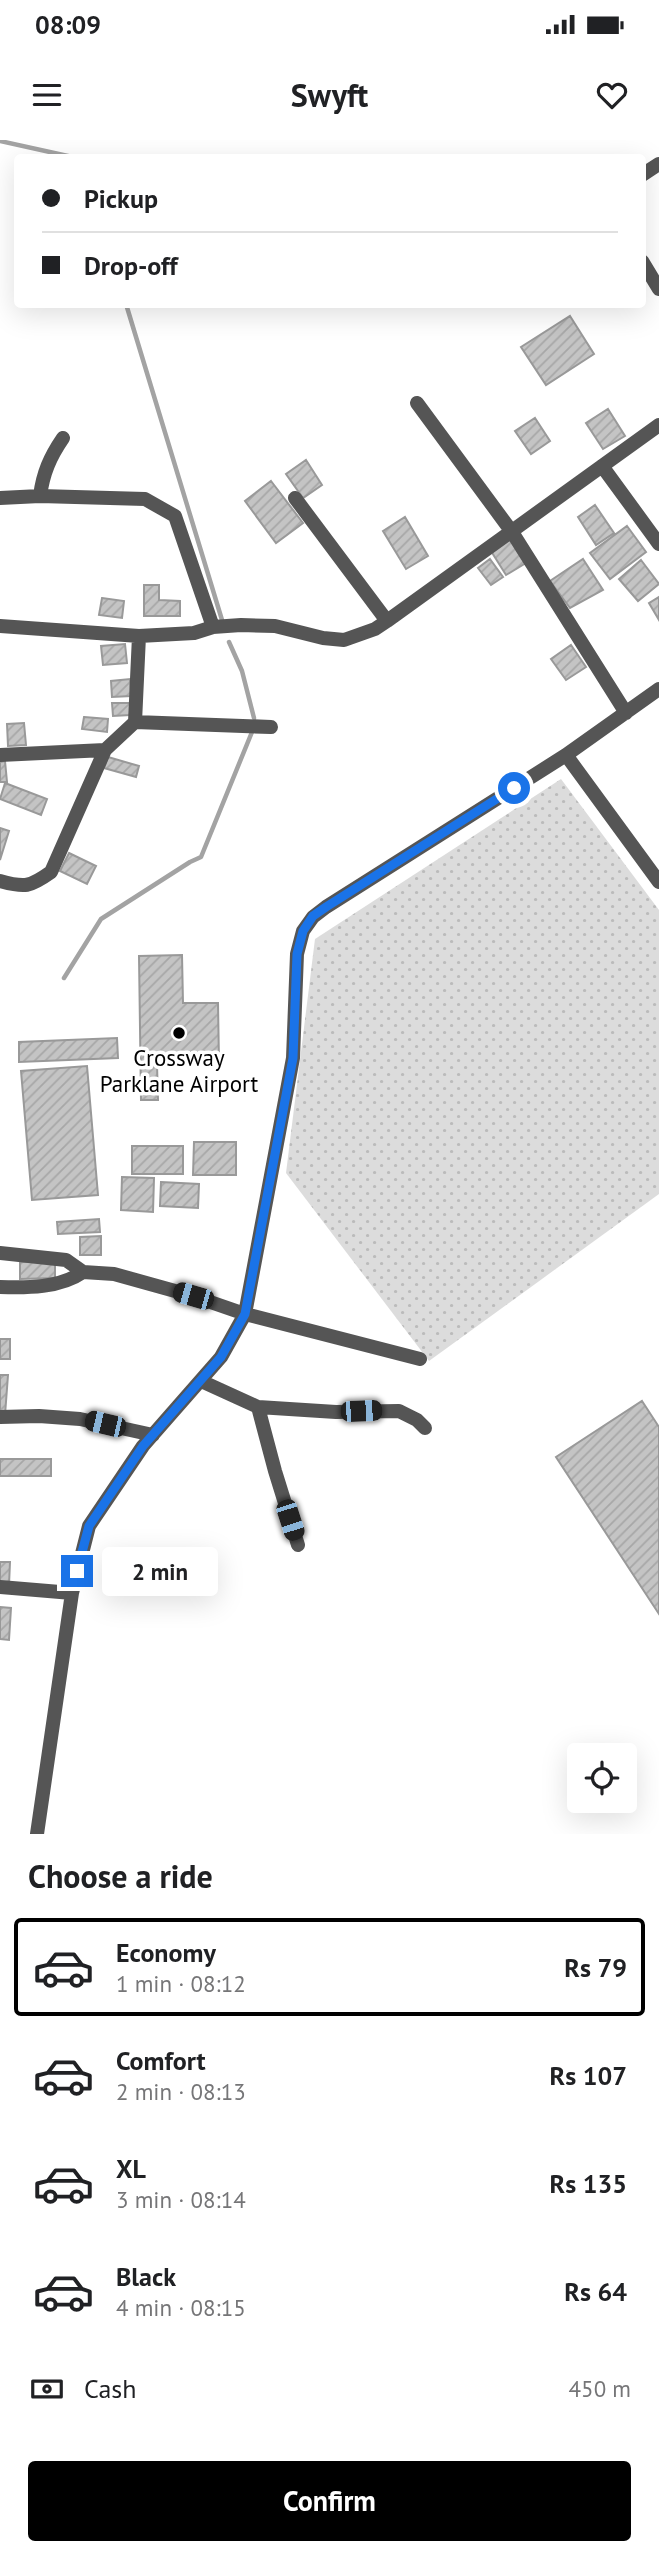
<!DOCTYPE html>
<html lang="en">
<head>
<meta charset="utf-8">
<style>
	:root { --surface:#fff; --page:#f6f6f6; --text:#202124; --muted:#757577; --line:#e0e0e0; --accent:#000 }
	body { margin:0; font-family:"PT Sans",sans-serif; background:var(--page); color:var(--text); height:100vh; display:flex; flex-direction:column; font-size:26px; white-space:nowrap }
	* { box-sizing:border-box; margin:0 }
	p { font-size:23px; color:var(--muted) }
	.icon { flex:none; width:38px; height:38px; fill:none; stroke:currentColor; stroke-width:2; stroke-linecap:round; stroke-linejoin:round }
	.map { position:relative; height:1694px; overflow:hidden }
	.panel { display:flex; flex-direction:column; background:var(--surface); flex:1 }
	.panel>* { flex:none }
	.guide { position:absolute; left:14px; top:14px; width:632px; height:154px; border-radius:7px; box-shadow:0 7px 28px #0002; display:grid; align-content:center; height:154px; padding:0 28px; background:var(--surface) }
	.buttons { position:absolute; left:567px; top:1603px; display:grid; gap:14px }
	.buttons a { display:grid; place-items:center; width:70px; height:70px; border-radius:7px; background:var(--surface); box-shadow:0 7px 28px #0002; font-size:35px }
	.end { position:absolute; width:32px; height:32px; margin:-16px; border:9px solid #1a73e8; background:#fff; box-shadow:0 0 0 4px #fff }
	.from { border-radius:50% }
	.bubble { position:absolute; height:49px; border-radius:7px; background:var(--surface); box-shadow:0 7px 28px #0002; font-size:23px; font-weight:600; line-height:49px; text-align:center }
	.car { position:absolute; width:21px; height:42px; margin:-21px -10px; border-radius:9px; box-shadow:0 0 5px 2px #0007; background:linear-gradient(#222 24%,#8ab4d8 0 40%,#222 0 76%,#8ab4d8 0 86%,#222 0) }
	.guide b { display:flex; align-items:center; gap:24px; height:66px; font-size:26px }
	.guide b+b { border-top:2px solid var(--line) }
	.guide i { width:18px; height:18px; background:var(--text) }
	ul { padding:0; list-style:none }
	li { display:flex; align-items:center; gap:21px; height:98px; margin:0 14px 10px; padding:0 14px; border:4px solid transparent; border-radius:7px }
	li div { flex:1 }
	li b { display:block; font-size:26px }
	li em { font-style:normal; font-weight:600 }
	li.selected { border-color:var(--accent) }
	li>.icon { width:63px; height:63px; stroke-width:1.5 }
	h2 { padding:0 28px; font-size:32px; line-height:84px }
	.pay { display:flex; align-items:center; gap:18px; height:77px; padding:0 28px; font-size:26px }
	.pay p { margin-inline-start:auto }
	.button { display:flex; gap:14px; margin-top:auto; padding:14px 28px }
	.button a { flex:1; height:80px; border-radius:7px; background:var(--accent); color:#fff; font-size:28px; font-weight:600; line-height:80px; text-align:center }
	.status { display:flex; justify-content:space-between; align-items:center; height:49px; padding:0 35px; background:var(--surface); direction:ltr }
	.status svg { height:19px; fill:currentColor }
	header { display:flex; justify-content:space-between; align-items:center; height:91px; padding:0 28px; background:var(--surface); font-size:32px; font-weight:600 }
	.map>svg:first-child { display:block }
</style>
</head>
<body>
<div class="status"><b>08:09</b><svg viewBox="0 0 49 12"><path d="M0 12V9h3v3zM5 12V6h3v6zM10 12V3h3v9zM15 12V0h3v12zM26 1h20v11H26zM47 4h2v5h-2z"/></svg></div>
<header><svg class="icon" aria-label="menu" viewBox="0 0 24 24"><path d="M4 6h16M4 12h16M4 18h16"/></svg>Swyft<svg class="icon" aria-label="heart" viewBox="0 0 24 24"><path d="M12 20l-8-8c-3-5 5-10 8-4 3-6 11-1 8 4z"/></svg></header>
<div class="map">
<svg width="659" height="1694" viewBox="0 0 659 1694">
	<defs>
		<pattern id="green-dots" width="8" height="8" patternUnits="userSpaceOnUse" patternTransform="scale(1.75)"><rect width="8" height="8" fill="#dcdcdc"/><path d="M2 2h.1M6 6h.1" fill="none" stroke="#bbb" stroke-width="1.8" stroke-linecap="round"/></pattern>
		<pattern id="building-hatch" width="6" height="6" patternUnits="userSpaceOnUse" patternTransform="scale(1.75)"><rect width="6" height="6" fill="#c4c4c4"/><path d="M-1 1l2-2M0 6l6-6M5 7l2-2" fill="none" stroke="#a7a7a7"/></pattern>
	</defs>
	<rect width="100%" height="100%" fill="#fff"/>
	<path fill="url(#green-dots)" d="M561,639L659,770V1054L429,1221L286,1033L315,799Z"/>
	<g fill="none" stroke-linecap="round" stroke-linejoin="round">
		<path stroke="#a3a3a3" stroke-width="4.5" d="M0,1L77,18
			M126,164L222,480
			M229,502L242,531L254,578
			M64,838L101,779L190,722L201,717L252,592"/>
	</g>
	<path fill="url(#building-hatch)" stroke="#999" stroke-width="2" d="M570,176L594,214L546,245L521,207Z
		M608,269L625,296L603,309L586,283Z
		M535,278L550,301L531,314L515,291Z
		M306,320L322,345L303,358L286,334Z
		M271,341L303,383L276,403L245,361Z
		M595,365L614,393L596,405L578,377Z
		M405,377L428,416L406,429L383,391Z
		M627,386L646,412L610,439L590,413Z
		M510,399L526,423L506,435L491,411Z
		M490,419L503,437L491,445L478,428Z
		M583,419L603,450L570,468L550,441Z
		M641,420L659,444L638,461L619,439Z
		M144,445H159V460L180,461V476H144Z
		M659,457V480L649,463Z
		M102,458L124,461L122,478L99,475Z
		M125,504L127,523L103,525L101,506Z
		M571,505L586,527L566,540L551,519Z
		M130,539L131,556L112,557L111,541Z
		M112,563H130V575L113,576Z
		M84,577L108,579L107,592L82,589Z
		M24,583L26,605L8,606L7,584Z
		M108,617L139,626L136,637L104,628Z
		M5,621L7,642H0V622Z
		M5,643L47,659L41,675L0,659Z
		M0,688L9,691L0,720Z
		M69,713L96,726L87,744L60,731Z
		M182,815L183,863H218L219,923L157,924L158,960H141L139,816Z
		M117,898L118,918L19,922V902Z
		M87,926L98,1055L32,1060L21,931Z
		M194,1002H236V1035H193Z
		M132,1006H183V1034H132Z
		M122,1037L154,1038L153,1072L121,1070Z
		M161,1042L199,1044L198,1068L160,1066Z
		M99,1079L100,1092L58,1094L57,1082Z
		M101,1096V1115H80V1097Z
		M55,1121V1138L20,1139V1122Z
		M0,1199H10V1219H0Z
		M0,1235H8L5,1275L0,1274Z
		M642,1261L659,1287V1474L556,1317Z
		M0,1319H51V1336H0Z
		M0,1422H10L9,1445H0Z
		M0,1467L11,1468L9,1500L0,1499Z"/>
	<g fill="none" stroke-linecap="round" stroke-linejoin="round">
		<path stroke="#555" stroke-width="14" d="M642,35L659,24
			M642,121L659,149
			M417,263L512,392L626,573
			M602,326L659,404
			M40,356C43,333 50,317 63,298
			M0,358L40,356L145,359L175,376L213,487
			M295,358L387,481
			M0,486L139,496L194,493L213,487L241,485L275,486L323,498L344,500L375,489L387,481L659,285
			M135,582L139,496
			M0,615L105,610
			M566,615L659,742
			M0,741C25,748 30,747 51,732L105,610L135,582L271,587
			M0,1113L66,1120L83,1132L114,1134L193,1156L245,1174L420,1219
			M0,1147C27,1148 60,1148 83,1132
			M201,1241L258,1267L336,1272L399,1271L417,1280L425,1288
			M258,1267L275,1331L298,1405
			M0,1277L39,1276L80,1279L153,1295
			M0,1447L72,1453
			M37,1694L72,1453L89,1386L143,1306L221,1217L245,1174L293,918L297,814L303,791L313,777L326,767L566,615L659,549"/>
	</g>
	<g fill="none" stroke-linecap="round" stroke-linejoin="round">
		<path stroke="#1a73e8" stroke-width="9" d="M77,1431L89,1386L143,1306L221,1217L245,1174L293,918L297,814L303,791L313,776L326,767L514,648"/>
	</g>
	<circle fill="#000" stroke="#fff" stroke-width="2.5" cx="179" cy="893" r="7"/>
	<g text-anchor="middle" stroke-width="7" stroke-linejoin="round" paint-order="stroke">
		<g font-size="23" fill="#000" stroke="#fff">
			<text x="179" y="926">Crossway<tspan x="179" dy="26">Parklane Airport</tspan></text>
		</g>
	</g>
</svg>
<div class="buttons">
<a><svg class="icon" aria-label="locate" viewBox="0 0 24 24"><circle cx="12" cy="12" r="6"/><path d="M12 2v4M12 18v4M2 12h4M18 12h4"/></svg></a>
</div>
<i class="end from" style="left:514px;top:648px"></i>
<i class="end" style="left:77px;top:1431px"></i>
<div class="bubble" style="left:102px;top:1407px;width:116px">2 min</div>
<i class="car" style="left:193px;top:1156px;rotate:286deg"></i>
<i class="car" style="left:361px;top:1271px;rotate:88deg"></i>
<i class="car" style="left:105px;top:1284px;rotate:283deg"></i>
<i class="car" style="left:290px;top:1380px;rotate:162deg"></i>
<div class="guide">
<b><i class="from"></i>Pickup</b>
<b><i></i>Drop-off</b>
</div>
</div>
<section class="panel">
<h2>Choose a ride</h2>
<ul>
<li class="selected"><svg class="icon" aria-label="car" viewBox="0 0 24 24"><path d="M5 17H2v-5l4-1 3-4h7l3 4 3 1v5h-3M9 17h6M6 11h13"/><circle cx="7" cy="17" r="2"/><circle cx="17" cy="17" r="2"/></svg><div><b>Economy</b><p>1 min · 08:12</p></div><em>Rs 79</em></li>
<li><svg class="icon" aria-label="car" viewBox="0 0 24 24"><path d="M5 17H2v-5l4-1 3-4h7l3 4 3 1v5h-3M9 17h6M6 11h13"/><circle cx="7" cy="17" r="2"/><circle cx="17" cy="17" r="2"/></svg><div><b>Comfort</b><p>2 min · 08:13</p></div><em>Rs 107</em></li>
<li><svg class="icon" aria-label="car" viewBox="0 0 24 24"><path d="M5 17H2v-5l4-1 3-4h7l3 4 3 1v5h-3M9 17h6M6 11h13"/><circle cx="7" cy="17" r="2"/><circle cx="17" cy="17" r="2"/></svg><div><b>XL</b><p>3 min · 08:14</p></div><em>Rs 135</em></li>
<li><svg class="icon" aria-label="car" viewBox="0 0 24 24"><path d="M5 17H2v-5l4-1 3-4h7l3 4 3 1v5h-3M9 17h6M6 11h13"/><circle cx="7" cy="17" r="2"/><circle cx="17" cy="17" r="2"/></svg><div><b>Black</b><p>4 min · 08:15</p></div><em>Rs 64</em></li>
</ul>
<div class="pay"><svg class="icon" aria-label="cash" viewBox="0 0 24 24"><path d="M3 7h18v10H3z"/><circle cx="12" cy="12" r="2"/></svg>Cash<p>450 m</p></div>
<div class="button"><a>Confirm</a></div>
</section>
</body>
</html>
